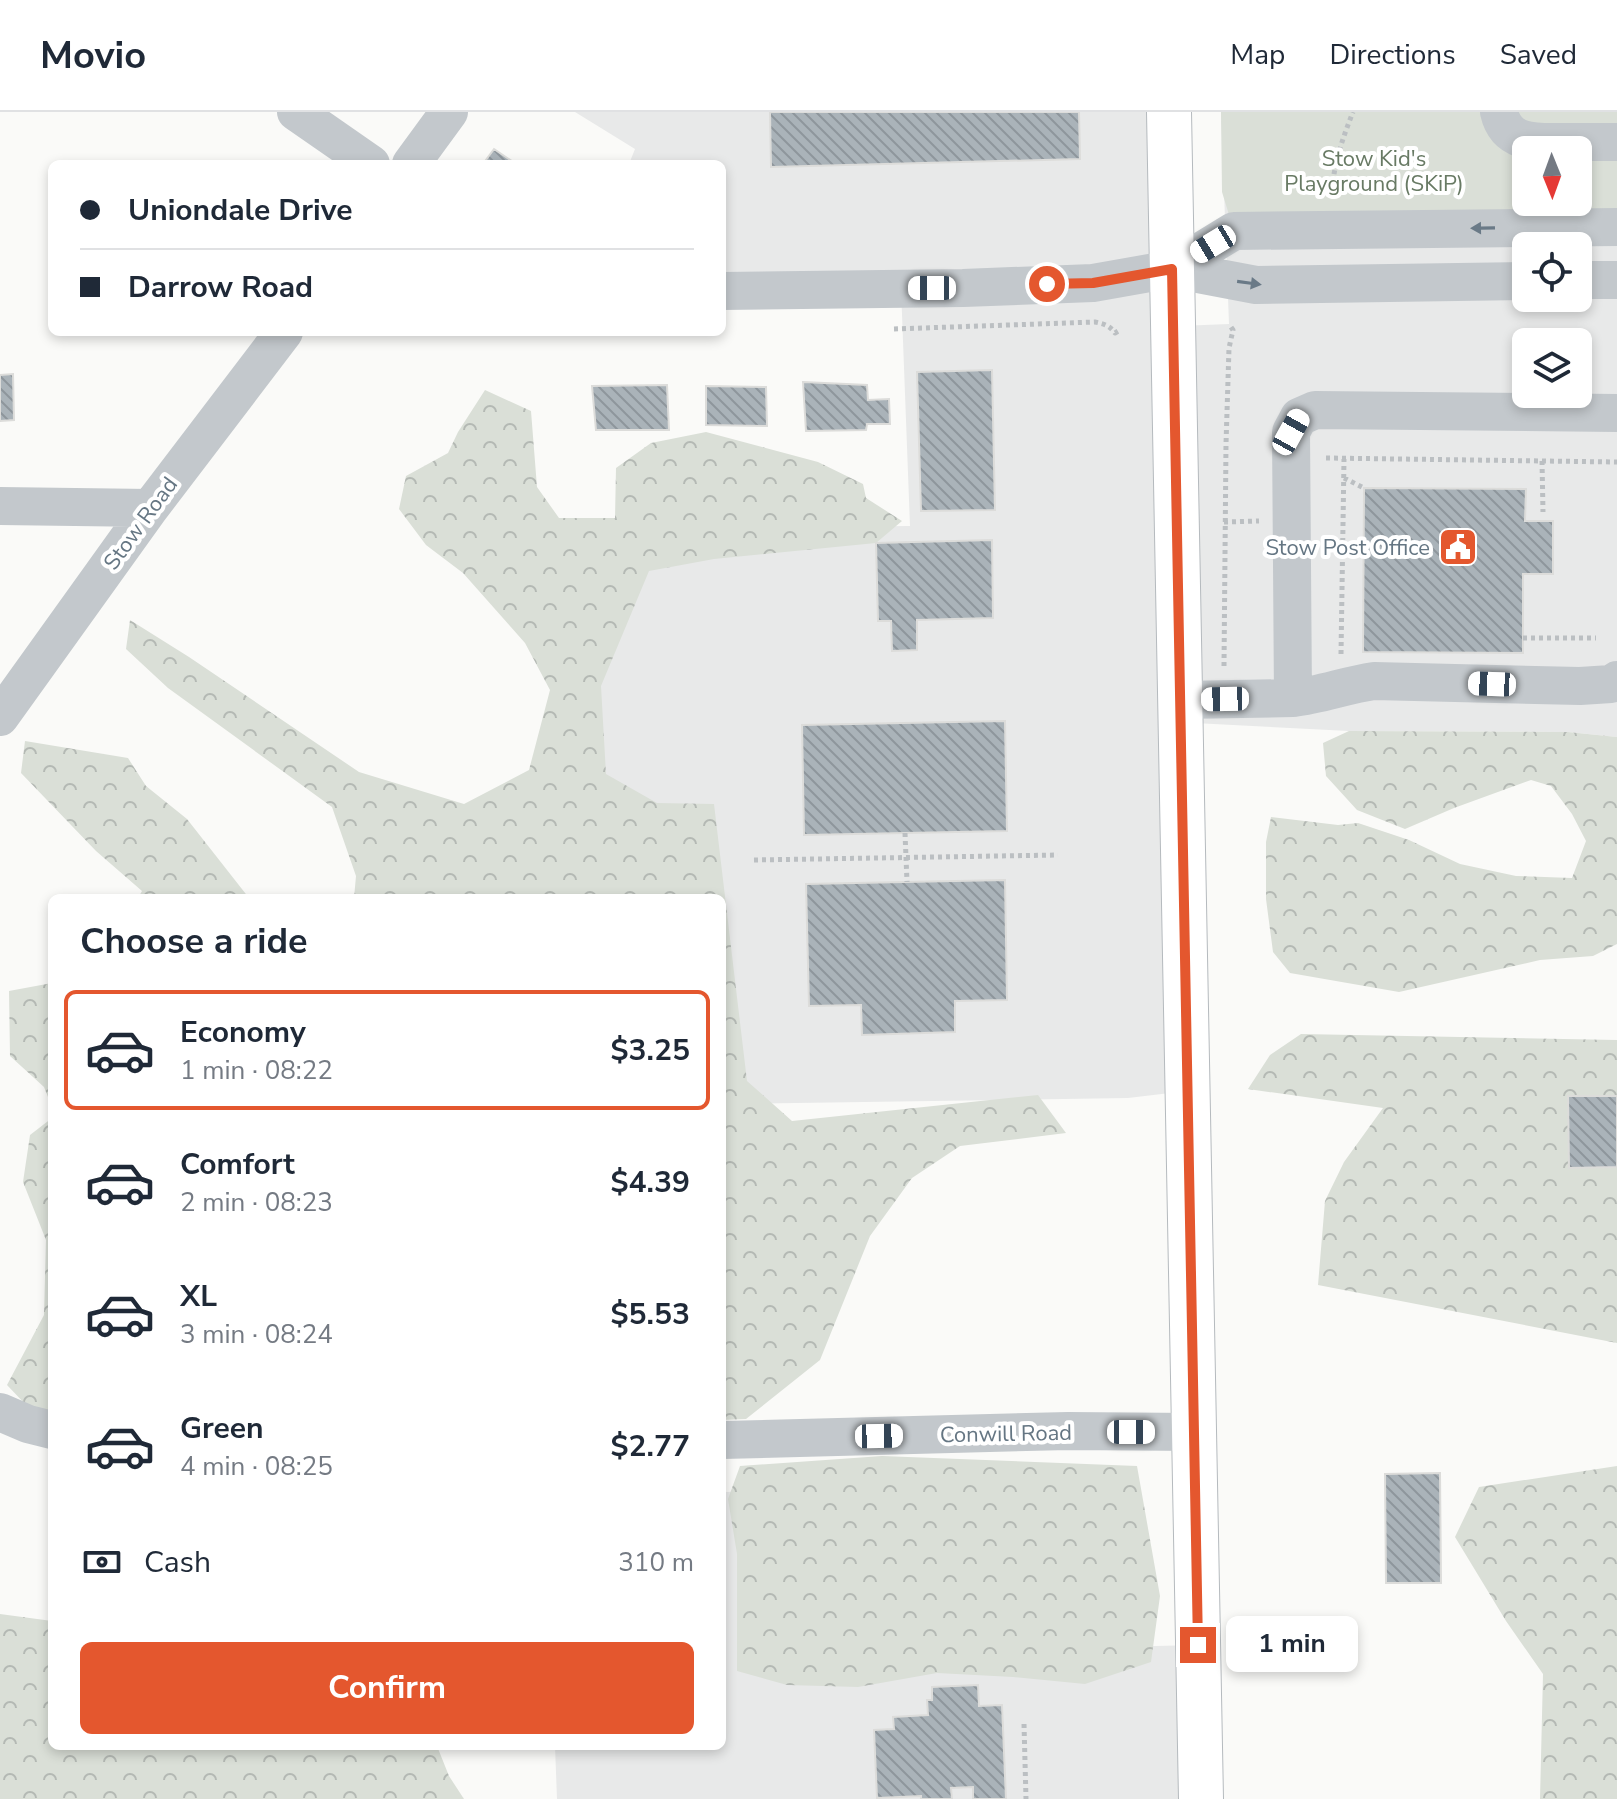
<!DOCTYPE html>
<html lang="en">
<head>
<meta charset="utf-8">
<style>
	:root { --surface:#fff; --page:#f6f6f7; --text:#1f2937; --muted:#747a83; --line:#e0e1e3; --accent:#e4572e }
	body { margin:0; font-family:"Nunito Sans",sans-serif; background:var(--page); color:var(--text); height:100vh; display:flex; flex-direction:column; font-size:30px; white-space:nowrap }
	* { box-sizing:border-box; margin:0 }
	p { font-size:26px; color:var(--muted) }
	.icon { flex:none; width:44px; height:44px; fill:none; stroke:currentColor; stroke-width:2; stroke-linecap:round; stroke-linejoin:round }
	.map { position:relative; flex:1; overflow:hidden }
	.panel { position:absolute; left:48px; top:782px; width:678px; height:856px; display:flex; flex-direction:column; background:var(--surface); border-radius:12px; box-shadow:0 4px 12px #0003 }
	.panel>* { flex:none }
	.top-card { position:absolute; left:48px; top:48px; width:678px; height:176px; border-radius:12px; box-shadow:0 4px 12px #0003; display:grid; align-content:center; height:176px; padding:0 32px; background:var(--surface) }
	.needle { width:52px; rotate:179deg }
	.buttons { position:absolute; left:1512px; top:24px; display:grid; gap:16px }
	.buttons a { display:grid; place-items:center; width:80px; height:80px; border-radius:12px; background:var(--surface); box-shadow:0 4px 12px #0003; font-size:40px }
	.end { position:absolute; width:36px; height:36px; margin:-18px; border:10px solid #e4572e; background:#fff; box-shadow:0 0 0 4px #fff }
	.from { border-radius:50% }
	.bubble { position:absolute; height:56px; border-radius:12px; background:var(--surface); box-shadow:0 4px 12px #0003; font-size:26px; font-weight:700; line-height:56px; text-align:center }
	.car { position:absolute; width:24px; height:48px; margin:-24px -12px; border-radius:10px; box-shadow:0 0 6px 2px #0007; background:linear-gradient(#fff 24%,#345 0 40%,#fff 0 76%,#345 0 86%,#fff 0) }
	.top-card b { display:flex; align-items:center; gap:28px; height:76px; font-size:30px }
	.top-card b+b { border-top:2px solid var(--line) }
	.top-card i { width:20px; height:20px; background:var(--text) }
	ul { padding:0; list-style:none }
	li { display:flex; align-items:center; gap:24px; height:120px; margin:0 16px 12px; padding:0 16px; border:4px solid transparent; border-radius:12px }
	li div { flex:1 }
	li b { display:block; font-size:30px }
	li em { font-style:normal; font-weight:700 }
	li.selected { border-color:var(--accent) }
	li>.icon { width:72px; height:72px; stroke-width:1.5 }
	h2 { padding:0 32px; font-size:36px; line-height:96px }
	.pay { display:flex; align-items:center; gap:20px; height:88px; padding:0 32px; font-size:30px }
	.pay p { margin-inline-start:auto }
	.action { display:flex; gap:16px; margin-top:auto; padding:16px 32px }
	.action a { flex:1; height:92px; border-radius:12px; background:var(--accent); color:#fff; font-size:32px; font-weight:700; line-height:92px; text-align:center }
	header { display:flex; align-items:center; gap:48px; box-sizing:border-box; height:112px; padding:0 40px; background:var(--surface); border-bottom:2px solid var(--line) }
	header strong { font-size:38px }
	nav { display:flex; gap:44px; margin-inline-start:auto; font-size:28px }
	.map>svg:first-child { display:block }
</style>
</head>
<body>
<header>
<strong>Movio</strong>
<nav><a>Map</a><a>Directions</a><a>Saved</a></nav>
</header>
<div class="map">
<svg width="1617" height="1687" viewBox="0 0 1617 1687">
	<defs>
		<pattern id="forest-crowns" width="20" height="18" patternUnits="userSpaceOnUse" patternTransform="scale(2)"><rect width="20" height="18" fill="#dadfd7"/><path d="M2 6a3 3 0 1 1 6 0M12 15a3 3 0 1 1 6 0" fill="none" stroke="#b4b9b4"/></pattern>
		<pattern id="building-back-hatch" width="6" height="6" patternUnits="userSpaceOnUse" patternTransform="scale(2)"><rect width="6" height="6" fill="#aab3b9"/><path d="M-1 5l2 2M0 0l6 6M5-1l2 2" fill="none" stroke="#8e969c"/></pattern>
	</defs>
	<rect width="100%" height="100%" fill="#fafaf8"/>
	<path fill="#e8e9e9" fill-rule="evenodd" d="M575,0H1162L1164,148L1093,164L722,172V52H629L635,37Z
		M1221,0H1617V625L1568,620L1349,619L1194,611L1179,214L1229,212ZM1526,38H1578V90H1526ZM1526,134H1578V186H1526ZM1526,230H1578V282H1526Z
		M1172,157L1187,979L1128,986L722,992V786H586L575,417L910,414L901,176Z
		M795,1379L802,1542L1198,1533L1201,1687H557L555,1634H722V1380Z"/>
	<path fill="#dadfd7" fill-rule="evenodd" d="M1221,0H1617V114L1234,119L1222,80ZM1526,38H1578V90H1526Z"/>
	<path fill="url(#forest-crowns)" d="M485,278L531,299L537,375L559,406H615L616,356L651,331L706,320L818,350L863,372L866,386L902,409L876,431L714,447L649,459L601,574L606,662L657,691L714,692L747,969L792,1009L1038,983L1066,1021L960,1034L912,1066L870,1124L820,1248L746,1307L722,1308V786H354L356,764L332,695L168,576L126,537L130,508L189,545L359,660L464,692L529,658L550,578L525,531L463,461L426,433L399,397L406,364L448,341L458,320Z
		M1349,619L1568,620L1617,625V832L1593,844L1540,848L1399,880L1290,861L1273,840L1266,787V730L1271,705L1338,713L1358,711L1409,728L1460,752L1516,764L1572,766L1586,729L1572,702L1551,674L1531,668L1454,696L1405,717L1357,698L1326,664L1323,631Z
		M25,629L128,646L146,674L187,707L249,786H138L142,779L96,739L21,661Z
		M52,871V995L44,975L10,944L9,879Z
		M1301,922L1617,928V1231L1318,1173L1325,1089L1344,1050L1383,996L1248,977L1270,943Z
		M52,1006V1301L26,1293L7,1273L44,1203L46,1128L23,1070L30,1023Z
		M882,1344L1137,1354L1160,1484L1151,1550L1085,1572L1013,1565L937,1561L858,1575L787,1573L737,1559V1442L728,1387L740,1354Z
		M1617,1354V1687H1540L1543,1562L1506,1509L1455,1425L1479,1375Z
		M0,1502L52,1509V1634H437L449,1664L464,1687H0Z"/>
	<path fill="url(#building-back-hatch)" stroke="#dcdcda" stroke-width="2" d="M770,0H1079L1080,47L771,55Z
		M494,37L516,52H483Z
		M992,258L995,398L921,399L917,260Z
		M13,262L14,308L0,309V263Z
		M803,270L867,273L868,288L889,287L890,312H867L866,318L806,319Z
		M667,273L669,318H596L592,274Z
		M706,274L766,275L767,314L706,313Z
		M1364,376L1526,377L1525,409H1553V462H1523V541L1363,540Z
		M992,428L993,506L917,508V538L892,539L891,509H878L876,431Z
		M1005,609L1007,719L804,723L802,613Z
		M1005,768L1007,888L955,889V920L862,923L861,893L809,894L806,772Z
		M1568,984H1617V1055L1569,1056Z
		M1440,1361L1441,1471H1386L1385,1362Z
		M978,1573L979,1594L1002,1593L1006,1687H973V1675L951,1676L952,1687H921V1684L877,1686L874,1618L894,1617L893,1605L928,1603L927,1588H932V1575Z"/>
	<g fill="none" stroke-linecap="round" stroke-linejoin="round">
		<g stroke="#b5babe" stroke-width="46">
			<path id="major" d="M1169,0L1201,1687"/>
		</g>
		<path stroke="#bbbfc2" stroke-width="5" stroke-dasharray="4 4" stroke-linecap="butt" d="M1332,86C1332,56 1342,28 1353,0
			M894,217L1095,210C1104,212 1109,213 1115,221L1120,218
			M1326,346L1617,350
			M1542,349L1543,400
			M1344,366L1364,376
			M1224,410L1259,409
			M1523,526H1596
			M1341,542L1344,347
			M1224,554L1226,332L1229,236L1233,218L1229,212
			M905,721L907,770
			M754,748L1058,743
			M1024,1612L1026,1687"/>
		<path stroke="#c3c8cc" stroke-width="38" d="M296,0L371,52
			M1499,0C1507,34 1538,30 1566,30C1583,30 1600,30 1617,30
			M411,52L449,0
			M1172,157L1256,173L1526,169
			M1578,168H1617
			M722,179L963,176L1093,171L1172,157L1234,119L1617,115
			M0,394L150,396
			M1293,586C1321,583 1346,573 1374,569L1580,574L1611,572L1617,568
			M1181,588L1293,586L1291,320L1299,305L1315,298L1617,301
			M0,605L150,396L284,220
			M0,1300L28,1312L52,1318
			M722,1328L1068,1319L1195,1320"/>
		<use href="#major" stroke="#fff" stroke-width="44"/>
	</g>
	<defs><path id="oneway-solid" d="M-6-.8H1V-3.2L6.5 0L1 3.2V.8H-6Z" transform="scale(2)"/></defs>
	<g fill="#6a7a87">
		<use href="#oneway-solid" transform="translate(1483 116) rotate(179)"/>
		<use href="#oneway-solid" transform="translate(1249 171) rotate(8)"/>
	</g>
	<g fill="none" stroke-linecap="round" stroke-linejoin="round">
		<path stroke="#e4572e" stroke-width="10" d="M1047,172L1093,171L1172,157L1198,1533"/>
	</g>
	<defs>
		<g id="civic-square" transform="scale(2)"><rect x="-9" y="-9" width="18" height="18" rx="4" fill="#e4572e" stroke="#fff"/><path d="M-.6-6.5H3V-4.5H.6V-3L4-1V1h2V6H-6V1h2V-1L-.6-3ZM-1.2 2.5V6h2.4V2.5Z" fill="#fff"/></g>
	</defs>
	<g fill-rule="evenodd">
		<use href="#civic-square" x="1458" y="435"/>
	</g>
	<g text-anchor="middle" stroke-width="8" stroke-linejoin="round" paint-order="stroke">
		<g font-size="22" fill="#687a64" stroke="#fff">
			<text x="1374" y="54">Stow Kid's<tspan x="1374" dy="25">Playground (SKiP)</tspan></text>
		</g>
		<g font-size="22" fill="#657683" stroke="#fff">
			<text transform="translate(140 411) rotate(-54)" y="8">Stow Road</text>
			<text transform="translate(1006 1321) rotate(-1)" y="8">Conwill Road</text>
		</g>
		<g font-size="22" fill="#657683" stroke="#fff" text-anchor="end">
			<text x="1430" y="443">Stow Post Office</text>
		</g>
	</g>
</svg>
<div class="buttons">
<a><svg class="needle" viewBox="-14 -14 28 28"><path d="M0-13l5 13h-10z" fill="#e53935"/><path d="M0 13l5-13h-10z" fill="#747a83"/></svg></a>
<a><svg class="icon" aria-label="locate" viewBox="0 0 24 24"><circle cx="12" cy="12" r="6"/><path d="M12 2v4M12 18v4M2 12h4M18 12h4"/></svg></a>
<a><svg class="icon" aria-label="layers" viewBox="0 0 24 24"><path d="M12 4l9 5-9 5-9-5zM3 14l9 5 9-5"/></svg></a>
</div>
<i class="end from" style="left:1047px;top:172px"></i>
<i class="end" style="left:1198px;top:1533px"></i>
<div class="bubble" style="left:1226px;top:1504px;width:132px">1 min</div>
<i class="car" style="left:1213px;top:132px;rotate:239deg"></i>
<i class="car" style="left:932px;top:176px;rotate:270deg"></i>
<i class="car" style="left:1291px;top:320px;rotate:29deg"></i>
<i class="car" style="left:1492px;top:572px;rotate:272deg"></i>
<i class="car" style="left:1225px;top:587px;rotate:269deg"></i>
<i class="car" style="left:1131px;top:1320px;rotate:90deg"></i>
<i class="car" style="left:879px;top:1324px;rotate:89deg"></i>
<div class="top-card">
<b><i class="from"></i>Uniondale Drive</b>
<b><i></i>Darrow Road</b>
</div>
<section class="panel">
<h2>Choose a ride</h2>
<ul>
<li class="selected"><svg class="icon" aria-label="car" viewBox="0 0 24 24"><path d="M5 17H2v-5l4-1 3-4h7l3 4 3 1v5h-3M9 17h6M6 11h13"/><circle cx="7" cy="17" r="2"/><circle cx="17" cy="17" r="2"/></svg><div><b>Economy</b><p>1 min · 08:22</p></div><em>$3.25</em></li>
<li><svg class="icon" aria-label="car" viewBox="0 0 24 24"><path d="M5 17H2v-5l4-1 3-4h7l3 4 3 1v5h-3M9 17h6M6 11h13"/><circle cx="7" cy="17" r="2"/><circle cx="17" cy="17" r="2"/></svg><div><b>Comfort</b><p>2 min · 08:23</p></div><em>$4.39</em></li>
<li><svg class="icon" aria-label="car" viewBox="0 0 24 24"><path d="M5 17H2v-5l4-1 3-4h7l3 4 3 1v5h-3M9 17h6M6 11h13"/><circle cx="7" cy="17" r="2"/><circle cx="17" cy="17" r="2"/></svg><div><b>XL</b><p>3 min · 08:24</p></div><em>$5.53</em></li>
<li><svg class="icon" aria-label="car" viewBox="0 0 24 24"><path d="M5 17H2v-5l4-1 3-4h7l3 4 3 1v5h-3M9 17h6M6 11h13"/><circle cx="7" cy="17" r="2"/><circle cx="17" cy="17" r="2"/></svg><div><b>Green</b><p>4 min · 08:25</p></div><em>$2.77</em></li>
</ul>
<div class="pay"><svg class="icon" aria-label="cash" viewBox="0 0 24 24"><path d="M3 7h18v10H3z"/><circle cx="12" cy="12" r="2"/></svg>Cash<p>310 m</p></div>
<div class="action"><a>Confirm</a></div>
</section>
</div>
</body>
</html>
